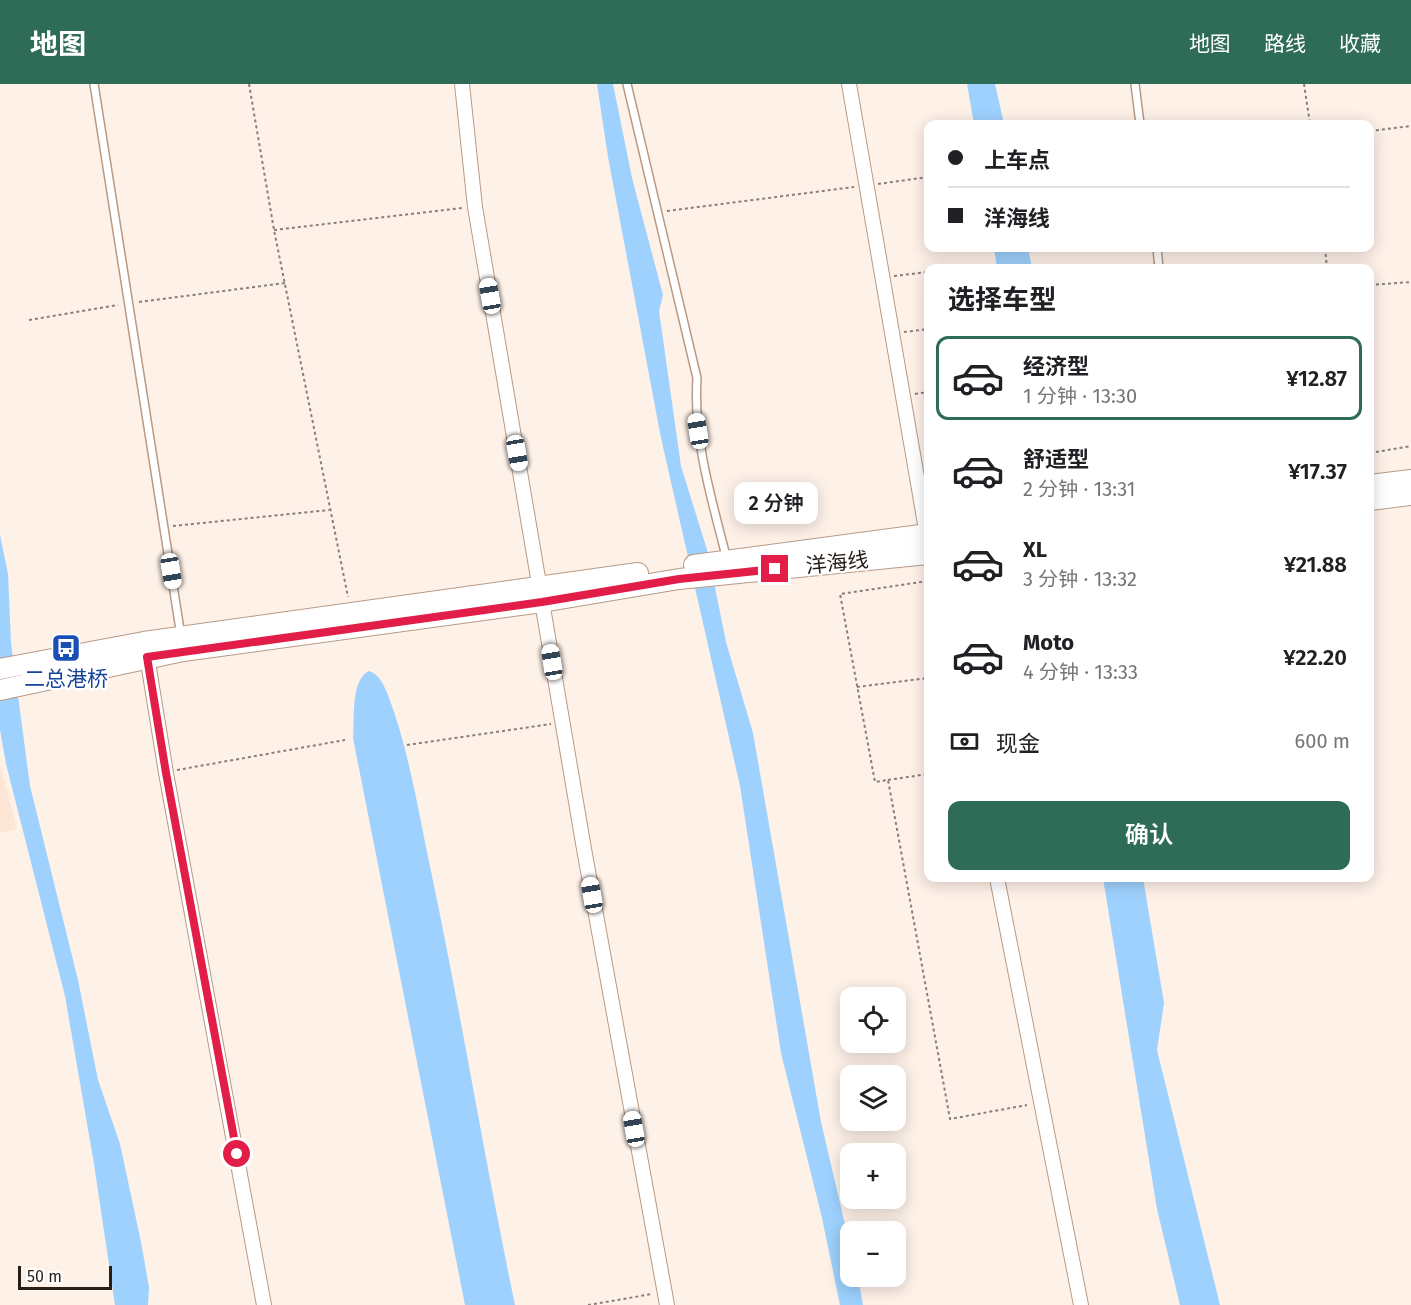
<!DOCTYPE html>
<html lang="zh">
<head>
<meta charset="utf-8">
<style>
	:root { --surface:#fff; --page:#f6f6f6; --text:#202124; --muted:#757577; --line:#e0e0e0; --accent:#2e6c58 }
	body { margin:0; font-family:"Fira Sans","Noto Sans SC",sans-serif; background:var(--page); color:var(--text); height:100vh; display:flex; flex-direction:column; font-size:22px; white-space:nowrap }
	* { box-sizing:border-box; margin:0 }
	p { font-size:20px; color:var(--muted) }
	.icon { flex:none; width:33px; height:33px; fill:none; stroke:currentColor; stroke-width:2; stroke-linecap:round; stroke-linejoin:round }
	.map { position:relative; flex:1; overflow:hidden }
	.details { position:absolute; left:924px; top:180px; width:450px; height:618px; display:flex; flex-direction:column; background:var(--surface); border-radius:12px; box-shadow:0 3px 15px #0003 }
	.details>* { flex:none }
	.top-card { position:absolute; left:924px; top:36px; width:450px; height:132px; border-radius:12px; box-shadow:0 3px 15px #0003; display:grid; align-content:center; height:132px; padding:0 24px; background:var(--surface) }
	.buttons { position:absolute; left:840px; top:903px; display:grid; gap:12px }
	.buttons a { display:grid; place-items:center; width:66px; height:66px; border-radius:12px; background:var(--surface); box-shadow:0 3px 15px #0003; font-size:30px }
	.scale { position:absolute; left:18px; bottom:15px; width:94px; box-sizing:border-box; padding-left:6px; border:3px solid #291e16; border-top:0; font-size:16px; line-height:21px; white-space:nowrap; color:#291e16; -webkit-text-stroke:4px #fff; paint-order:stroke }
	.end { position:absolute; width:27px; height:27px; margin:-14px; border:8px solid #e11d48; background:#fff; box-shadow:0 0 0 3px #fff }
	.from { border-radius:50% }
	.bubble { position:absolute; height:42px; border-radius:12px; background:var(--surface); box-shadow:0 3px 15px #0003; font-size:20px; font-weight:600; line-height:42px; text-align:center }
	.car { position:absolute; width:18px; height:36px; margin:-18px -9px; border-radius:8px; box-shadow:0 0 4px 2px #0007; background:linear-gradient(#fff 24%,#345 0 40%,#fff 0 76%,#345 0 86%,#fff 0) }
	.top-card b { display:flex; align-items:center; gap:21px; height:57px; font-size:22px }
	.top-card b+b { border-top:2px solid var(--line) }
	.top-card i { width:15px; height:15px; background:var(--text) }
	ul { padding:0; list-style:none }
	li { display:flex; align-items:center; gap:18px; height:84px; margin:0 12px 9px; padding:0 12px; border:3px solid transparent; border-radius:12px }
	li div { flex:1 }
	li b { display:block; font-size:22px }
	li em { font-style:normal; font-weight:600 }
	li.current { border-color:var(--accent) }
	li>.icon { width:54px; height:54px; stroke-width:1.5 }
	h2 { padding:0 24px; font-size:27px; line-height:72px }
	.pay { display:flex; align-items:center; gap:15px; height:66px; padding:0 24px; font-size:22px }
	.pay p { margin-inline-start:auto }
	.cta { display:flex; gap:12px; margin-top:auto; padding:12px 24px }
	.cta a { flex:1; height:69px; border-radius:12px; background:var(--accent); color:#fff; font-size:24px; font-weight:600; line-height:69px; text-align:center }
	header { display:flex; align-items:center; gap:36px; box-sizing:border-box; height:84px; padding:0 30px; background:var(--accent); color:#fff }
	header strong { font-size:28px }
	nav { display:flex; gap:33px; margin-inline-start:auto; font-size:21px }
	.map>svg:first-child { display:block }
</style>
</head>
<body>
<header>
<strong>地图</strong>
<nav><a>地图</a><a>路线</a><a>收藏</a></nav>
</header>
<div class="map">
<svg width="1411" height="1221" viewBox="0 0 1411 1221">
	<rect width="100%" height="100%" fill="#fef1e8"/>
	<path fill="#fde6d6" d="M0,680L17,745L0,749Z"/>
	<path fill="#9ed1fe" d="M597,0H613L632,94L663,211L659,227L681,382L708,469L726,558L753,649L821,1038L850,1162V1192L858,1193L863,1221H840L822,1134L781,969L740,702L661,354L608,73Z
		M967,0H995L1004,40H974Z
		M994,164H1028L1032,184H997Z
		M0,451L8,490L11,559L30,702L78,896L98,996L120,1060L141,1158L149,1203L148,1221H115L94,1080L65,912L6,680L0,646Z
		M369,587C379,590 384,601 388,611C410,669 419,732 432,792C462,935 485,1078 515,1221H465L353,654C355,636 350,596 369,587Z
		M1103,794H1143L1164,919L1157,966L1220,1221H1180L1157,1125Z"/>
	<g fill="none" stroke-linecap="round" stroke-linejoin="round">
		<g stroke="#b89a86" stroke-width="10">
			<path id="service" d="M94,0L181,552
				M627,0L697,294C693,356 712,416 727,476
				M1135,0L1140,40
				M1157,164L1159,184"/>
		</g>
		<g stroke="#b89a86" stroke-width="16">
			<path id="minor" d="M462,0L475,123L584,765L667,1221
				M849,0L928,457
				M146,566L166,689L264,1221
				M997,794L1081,1221"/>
		</g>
		<g stroke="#b89a86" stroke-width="22">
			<path id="secondary" d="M1370,401L1411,396
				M1370,416L1411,411
				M694,481L928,450
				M0,585L144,558L638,489
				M0,606L183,567L542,518L679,495L928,470"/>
		</g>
		<path stroke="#8a7e76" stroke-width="2" stroke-dasharray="3 3" stroke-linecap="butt" d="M249,0L274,146L348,513
			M1304,0L1310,40
			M1370,47L1411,42
			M878,100L928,93
			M667,127L854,103
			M274,146L462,124
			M1325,164L1327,184
			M959,184L988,181
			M894,192L928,188
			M1370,201L1411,198
			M139,218L285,199
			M29,236L118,221
			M904,248L928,245
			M915,310L928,308
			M1370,369L1411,362
			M173,442L329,426
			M928,497L840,510L875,698L888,696L950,1035L1027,1021
			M926,595L928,613
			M857,603L928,594
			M407,661L551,640
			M177,686L345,656
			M888,696L928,690
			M1009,795L1021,794
			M588,1221L652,1210"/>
		<use href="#service" stroke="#fff" stroke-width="7"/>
		<use href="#minor" stroke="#fff" stroke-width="14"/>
		<use href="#secondary" stroke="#fff" stroke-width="20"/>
	</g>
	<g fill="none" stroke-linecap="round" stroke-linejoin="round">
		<path stroke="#e11d48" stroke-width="8" d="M237,1070L166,689L147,573L542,518L679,495L775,485"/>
	</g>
	<defs>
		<g id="bus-square" transform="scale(1.5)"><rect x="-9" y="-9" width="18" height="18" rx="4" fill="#1a4fb4" stroke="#fff"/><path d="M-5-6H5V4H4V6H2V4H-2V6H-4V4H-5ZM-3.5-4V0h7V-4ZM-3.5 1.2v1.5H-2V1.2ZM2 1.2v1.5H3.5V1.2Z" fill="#fff"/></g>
	</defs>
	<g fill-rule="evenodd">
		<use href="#bus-square" x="66" y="564"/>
	</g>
	<g text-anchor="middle" stroke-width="4.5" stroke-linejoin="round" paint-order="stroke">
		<g font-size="21" fill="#291e16" stroke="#fff">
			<text transform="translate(837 479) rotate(-6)" y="7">洋海线</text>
		</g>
		<g font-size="21" fill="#164399" stroke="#fff">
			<text x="66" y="602">二总港桥</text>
		</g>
	</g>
</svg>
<div class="buttons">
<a><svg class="icon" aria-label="locate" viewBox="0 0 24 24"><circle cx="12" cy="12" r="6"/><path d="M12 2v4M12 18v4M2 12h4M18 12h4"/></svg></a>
<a><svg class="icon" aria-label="layers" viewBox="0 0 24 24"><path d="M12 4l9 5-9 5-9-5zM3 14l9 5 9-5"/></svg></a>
<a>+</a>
<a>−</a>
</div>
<div class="scale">50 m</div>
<i class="end from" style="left:237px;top:1070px"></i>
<i class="end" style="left:775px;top:485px"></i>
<div class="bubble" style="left:734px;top:398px;width:84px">2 分钟</div>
<i class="car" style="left:490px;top:212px;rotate:350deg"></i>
<i class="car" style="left:698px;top:347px;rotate:351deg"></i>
<i class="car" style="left:517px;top:369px;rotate:170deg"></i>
<i class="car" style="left:171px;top:487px;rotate:171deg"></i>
<i class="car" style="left:552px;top:578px;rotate:351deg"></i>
<i class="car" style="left:592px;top:811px;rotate:350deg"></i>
<i class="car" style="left:634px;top:1045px;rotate:350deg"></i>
<div class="top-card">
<b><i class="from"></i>上车点</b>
<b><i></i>洋海线</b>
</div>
<section class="details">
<h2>选择车型</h2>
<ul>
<li class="current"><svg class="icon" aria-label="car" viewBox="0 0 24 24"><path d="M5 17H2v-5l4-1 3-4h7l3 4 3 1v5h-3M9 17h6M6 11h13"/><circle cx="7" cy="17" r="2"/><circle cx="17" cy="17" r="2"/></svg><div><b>经济型</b><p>1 分钟 · 13:30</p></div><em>¥12.87</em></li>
<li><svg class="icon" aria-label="car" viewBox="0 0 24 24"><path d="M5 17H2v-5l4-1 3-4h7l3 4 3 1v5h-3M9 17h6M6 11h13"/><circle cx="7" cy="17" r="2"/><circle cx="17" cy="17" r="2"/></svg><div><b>舒适型</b><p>2 分钟 · 13:31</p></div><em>¥17.37</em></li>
<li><svg class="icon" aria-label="car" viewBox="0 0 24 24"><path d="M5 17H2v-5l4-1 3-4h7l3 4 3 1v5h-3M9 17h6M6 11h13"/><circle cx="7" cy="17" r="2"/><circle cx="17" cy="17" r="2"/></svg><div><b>XL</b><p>3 分钟 · 13:32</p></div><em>¥21.88</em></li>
<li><svg class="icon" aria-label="car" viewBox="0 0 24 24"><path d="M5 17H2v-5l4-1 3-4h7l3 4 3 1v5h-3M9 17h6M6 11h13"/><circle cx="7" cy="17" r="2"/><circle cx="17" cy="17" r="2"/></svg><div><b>Moto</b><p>4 分钟 · 13:33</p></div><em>¥22.20</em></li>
</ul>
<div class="pay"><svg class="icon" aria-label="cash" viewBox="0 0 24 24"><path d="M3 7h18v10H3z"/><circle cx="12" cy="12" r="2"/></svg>现金<p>600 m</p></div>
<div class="cta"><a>确认</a></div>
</section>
</div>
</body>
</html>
